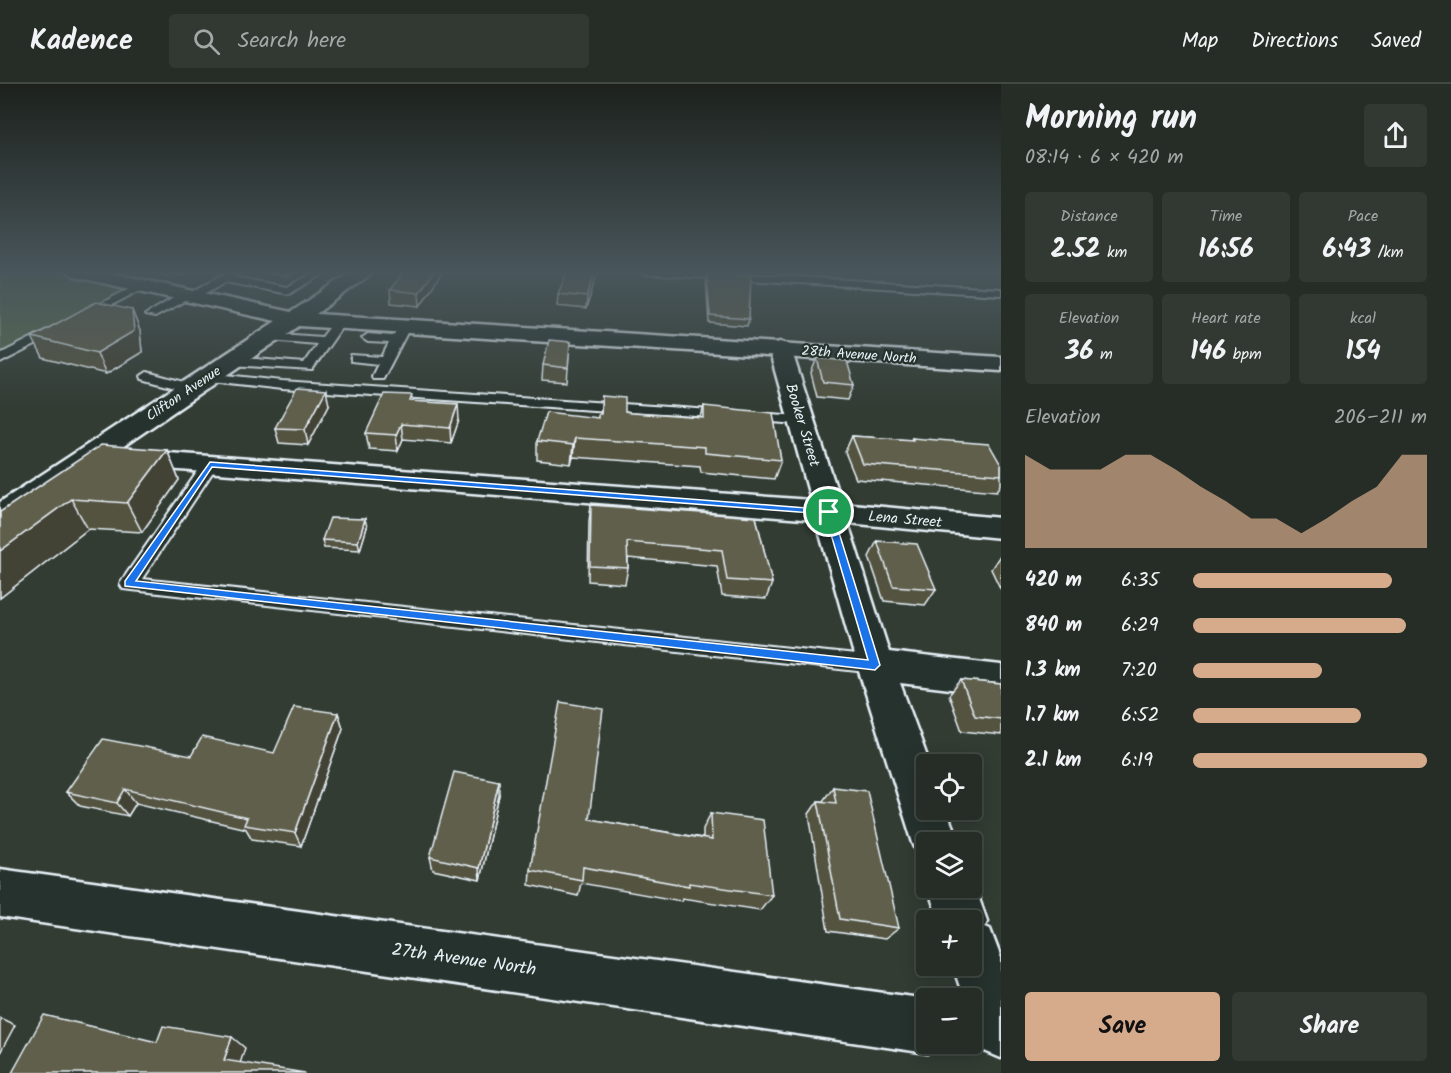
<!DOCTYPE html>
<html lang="en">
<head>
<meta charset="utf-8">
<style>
	body { margin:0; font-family:Kalam,sans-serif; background:#323932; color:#f1f3f6; height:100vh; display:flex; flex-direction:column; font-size:22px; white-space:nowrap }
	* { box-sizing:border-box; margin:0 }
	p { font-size:20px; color:#a4a8a7 }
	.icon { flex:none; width:33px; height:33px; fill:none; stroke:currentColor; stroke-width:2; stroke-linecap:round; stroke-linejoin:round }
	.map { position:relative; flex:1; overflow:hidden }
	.sheet { display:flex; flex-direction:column; background:#262d26; width:450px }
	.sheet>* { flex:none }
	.tools { position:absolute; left:916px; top:670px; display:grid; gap:12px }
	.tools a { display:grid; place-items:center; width:66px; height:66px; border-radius:6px; background:#262d26; box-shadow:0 3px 15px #0003,0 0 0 2px #424943; font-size:30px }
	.pin { position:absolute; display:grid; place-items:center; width:51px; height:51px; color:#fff; margin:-26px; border:3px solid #fff; border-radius:50%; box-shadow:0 2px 6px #0007 }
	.round { display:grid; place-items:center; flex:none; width:63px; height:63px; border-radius:6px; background:#323932 }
	.summary { display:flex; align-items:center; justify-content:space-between; height:102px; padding:0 24px }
	h1 { font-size:33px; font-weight:600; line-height:45px }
	.metrics { display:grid; grid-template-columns:repeat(3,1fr); gap:9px; height:102px; padding:6px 24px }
	.metrics div { display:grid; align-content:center; border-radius:6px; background:#323932; text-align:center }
	.metrics b { font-size:26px; font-weight:600 }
	.metrics small { font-size:16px; font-weight:400 }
	.metrics p { font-size:16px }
	.chart { height:168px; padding:12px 24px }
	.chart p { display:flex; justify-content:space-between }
	.chart svg { width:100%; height:108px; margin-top:6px; fill:#d6ab8b; opacity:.7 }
	.primary-button { display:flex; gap:12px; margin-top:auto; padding:12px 24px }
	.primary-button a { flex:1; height:69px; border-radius:6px; background:#d6ab8b; color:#111; font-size:24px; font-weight:600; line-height:69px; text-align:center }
	.primary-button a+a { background:#323932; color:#f1f3f6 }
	ul { padding:0 24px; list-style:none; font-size:20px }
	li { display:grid; grid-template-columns:96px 72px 1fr; align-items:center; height:45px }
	li i { height:15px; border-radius:8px; background:#d6ab8b }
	header { display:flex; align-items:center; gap:36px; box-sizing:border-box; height:84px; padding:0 30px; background:#262d26; border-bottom:2px solid #424943 }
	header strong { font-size:28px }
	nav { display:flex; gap:33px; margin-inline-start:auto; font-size:21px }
	.search { width:420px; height:54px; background:#323932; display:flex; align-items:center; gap:15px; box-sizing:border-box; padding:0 21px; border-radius:6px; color:#a4a8a7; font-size:22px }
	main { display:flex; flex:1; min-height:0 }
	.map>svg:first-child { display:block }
</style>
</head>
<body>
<header>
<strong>Kadence</strong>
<div class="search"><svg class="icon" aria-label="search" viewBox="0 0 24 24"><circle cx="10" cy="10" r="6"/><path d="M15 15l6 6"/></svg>Search here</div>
<nav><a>Map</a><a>Directions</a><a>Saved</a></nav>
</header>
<main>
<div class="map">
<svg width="1001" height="989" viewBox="0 0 1001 989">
	<rect width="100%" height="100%" fill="#323c33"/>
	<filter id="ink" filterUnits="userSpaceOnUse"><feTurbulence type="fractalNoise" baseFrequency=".0167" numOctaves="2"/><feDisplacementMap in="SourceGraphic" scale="12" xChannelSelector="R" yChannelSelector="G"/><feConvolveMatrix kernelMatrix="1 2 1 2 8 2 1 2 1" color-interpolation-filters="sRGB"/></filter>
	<g filter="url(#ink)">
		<polygon fill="#596d50" stroke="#a0afa4" stroke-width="1.5" points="0,187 76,187 142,201 0,275"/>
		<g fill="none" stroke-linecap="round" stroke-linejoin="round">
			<g stroke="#e8f1f8" stroke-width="4">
				<g id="lane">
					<polygon points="229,187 238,189 233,193 287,203 317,187 329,187 289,210 225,198 198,214 190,214 155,233 145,231 182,209 190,209"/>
					<polygon points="637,187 694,187 1001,205 1001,211 642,190"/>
					<polygon points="142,198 147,201 146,203 89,233 79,231"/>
					<polygon points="336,235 346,237 312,286 231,281 225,277 231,273 304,279 317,260 269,256 263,252 265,249 322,253"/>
					<polygon points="401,239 411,241 383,295 373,295 372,292 378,280 351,277 351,271 382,273 389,259 368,258 362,254 368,250 393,252"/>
					<polygon points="55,242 61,246 59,249 0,279 0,270"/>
					<polygon points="147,288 195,301 197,304 190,308 142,295 141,292"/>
					<polygon points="207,289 282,297 801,332 808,336 801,340 282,305 202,296 202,290"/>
					<polygon points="210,375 218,380 142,495 875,573 882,575 885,581 882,587 875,589 123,505 120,500 123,495 205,377"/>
				</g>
			</g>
			<g stroke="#e8f1f8" stroke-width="5">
				<g id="street">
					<polygon points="780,258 788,260 791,265 841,419 1001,434 1001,454 848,439 889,568 1001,581 1001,611 900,599 930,681 927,681 927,726 946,726 959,759 927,759 927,777 920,775 913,759 857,581 816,436 128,382 118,380 114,374 118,368 128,366 811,416 769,265 772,260"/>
					<polygon points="0,785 927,915 927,960 946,960 927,969 0,833"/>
					<polygon points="972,795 987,837 985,843 990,845 1001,874 1001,974 982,966 972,940 972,915 964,915 953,882 972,882 972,837 939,837 928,804 972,804"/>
				</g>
			</g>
			<g stroke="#e8f1f8" stroke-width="5">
				<polygon id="secondary" points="67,187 102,187 291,228 353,187 375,187 316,230 1001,273 1001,287 299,242 11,439 0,442 0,418 276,237 76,193"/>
			</g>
			<use href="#lane" fill="#26332d" fill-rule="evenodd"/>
			<use href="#street" fill="#26332d" fill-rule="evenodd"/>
			<use href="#secondary" fill="#26332d" fill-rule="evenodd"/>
		</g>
		<g fill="#535240" stroke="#e8f1f8" stroke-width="1.5">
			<polygon points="148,187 193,187 184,192 173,189 168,192"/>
			<polygon points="259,187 296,187 287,193"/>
			<polygon points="404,187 443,187 420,222 391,219 390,206"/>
			<polygon points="598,187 586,225 557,222 558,210"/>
			<polygon points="707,189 749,235 747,242 709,239 706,196"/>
			<polygon points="132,226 140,247 142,268 106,290 43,274 32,253"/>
			<polygon points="570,258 567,298 542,296 543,281"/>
			<polygon points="817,274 854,301 848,316 817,313 811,289"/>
			<polygon points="602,312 625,328 631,329 701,333 704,322 781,376 774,395 701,388 700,382 573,373 571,380 537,376 537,357 598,334 600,330"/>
			<polygon points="413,317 459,336 451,359 403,355 398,367 369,365 366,349"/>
			<polygon points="329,321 308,361 279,359 275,344"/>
			<polygon points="852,352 911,356 912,354 1001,381 1001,401 997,407 856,395 845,368"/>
			<polygon points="167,366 179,396 142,448 88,445 0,514 0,428"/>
			<polygon points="591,421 756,433 772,499 766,515 722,512 717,482 628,474 628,484 625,500 588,497 589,437"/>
			<polygon points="367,443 360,466 324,464 322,456"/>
			<polygon points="877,457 936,505 925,521 884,517 869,473"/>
			<polygon points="1001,470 1001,506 991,485"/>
			<polygon points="961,596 1001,600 1001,651 962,647 949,611"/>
			<polygon points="338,629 343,644 301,762 252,755 246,745 136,719 128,732 80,722 66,708 191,672 274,669"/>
			<polygon points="833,703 899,844 885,855 828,847 809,730 818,717 823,717"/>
			<polygon points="499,711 480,796 433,786 430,773"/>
			<polygon points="711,729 772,811 760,826 682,814 681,817 581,799 578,812 529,801 530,786 589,735 703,754 703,745"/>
		</g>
		<g fill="#434234" stroke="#e8f1f8" stroke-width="1.5">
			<polygon points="166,187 173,187 173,189 168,192"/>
			<polygon points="183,187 193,187 184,192"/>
			<polygon points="285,187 296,187 287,193"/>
			<polygon points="434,187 443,187 420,222 419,209"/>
			<polygon points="595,187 598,187 586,225 587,213"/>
			<polygon points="132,226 140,247 142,268 106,290 97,269"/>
			<polygon points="326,306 329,321 308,361 305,345"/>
			<polygon points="458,320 459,336 451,359 450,344"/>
			<polygon points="401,340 403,355 398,367 396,351"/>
			<polygon points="575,354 573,373 571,380 573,361"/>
			<polygon points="167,366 179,396 142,448 127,419"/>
			<polygon points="71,415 88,445 0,514 0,467"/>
			<polygon points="365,435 367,443 360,466 358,458"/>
			<polygon points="338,629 343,644 301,762 295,749"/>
			<polygon points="499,697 499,711 480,796 479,784"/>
			<polygon points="125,705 136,719 128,732 117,719"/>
			<polygon points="0,934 15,941 0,969"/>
			<polygon points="232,953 245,964 238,986 224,976"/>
		</g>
		<g fill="#605f4b" stroke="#e8f1f8" stroke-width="1.5">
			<polygon points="404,187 434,187 419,209 390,206"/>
			<polygon points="567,187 595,187 587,213 558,210"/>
			<polygon points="707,189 751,192 749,235 710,232"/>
			<polygon points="96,218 132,226 134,247 97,269 32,253"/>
			<polygon points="549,256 570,258 568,284 543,281"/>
			<polygon points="817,274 847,277 854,301 823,298"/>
			<polygon points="297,304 326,306 305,345 275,344"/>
			<polygon points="384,310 412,311 410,317 458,320 450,344 401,340 396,351 366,349"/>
			<polygon points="602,312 625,314 625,328 631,329 704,334 704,322 773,329 781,376 705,369 705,363 575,354 573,361 537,357 546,328 598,334 598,330 601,330"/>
			<polygon points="852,352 913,356 912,354 989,360 1001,381 1001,391 863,380"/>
			<polygon points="101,361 167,366 127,419 71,415 0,467 0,428"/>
			<polygon points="591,421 756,433 772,499 727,496 722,466 627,458 628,484 590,482"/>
			<polygon points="330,434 365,435 358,458 322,456"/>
			<polygon points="877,457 917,460 936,505 893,502"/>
			<polygon points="961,596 1001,600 1001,635 975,632"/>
			<polygon points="560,618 603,625 589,735 712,756 711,729 763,736 772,811 689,799 689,802 583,783 582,796 530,786"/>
			<polygon points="294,623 338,629 295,749 244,741 247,734 125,705 117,719 66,708 103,655 191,672 202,653 274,669"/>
			<polygon points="454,688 499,697 479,784 430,773"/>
			<polygon points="833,703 867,707 899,844 840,835 818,717 836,719"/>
			<polygon points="44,931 157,958 163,942 232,953 224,976 305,989 12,989"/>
		</g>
	</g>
	<linearGradient id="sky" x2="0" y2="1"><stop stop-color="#1c211c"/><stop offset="0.58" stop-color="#49565b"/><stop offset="1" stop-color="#49565b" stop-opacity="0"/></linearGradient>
	<rect width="1001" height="325" fill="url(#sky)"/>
	<path fill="#1a73e8" stroke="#fff" stroke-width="1.5" fill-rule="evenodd" d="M210,378L832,426L880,581L875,586L125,502V497ZM212,383L825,430L868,576L136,497Z"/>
	<g text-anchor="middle" stroke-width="4.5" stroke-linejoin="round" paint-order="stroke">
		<g font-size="14" fill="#e8f1f8" stroke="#26332d">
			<text transform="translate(859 270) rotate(4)" y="5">28th Avenue North</text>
			<text transform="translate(183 309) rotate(-34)" y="5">Clifton Avenue</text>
		</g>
		<g font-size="15" fill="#e8f1f8" stroke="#26332d">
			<text transform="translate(803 341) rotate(73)" y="5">Booker Street</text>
			<text transform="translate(905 435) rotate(5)" y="5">Lena Street</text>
		</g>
		<g font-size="18" fill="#e8f1f8" stroke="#26332d">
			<text transform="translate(464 875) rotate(8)" y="6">27th Avenue North</text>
		</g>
	</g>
</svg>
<div class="tools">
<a><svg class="icon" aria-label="locate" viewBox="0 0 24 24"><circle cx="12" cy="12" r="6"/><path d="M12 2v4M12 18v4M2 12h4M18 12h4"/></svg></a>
<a><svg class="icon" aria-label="layers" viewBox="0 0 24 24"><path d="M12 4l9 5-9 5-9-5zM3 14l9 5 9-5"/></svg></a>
<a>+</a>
<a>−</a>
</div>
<div class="pin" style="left:829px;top:428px;background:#1e9e55"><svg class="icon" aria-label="arrive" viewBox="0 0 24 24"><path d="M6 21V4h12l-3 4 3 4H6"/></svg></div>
</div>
<section class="sheet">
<div class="summary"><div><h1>Morning run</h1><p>08:14 · 6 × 420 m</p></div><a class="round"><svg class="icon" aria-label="share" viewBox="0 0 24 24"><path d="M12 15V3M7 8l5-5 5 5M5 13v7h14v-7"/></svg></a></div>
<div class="metrics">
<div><p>Distance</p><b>2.52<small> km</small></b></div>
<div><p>Time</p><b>16:56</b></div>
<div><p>Pace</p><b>6:43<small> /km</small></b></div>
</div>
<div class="metrics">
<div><p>Elevation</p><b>36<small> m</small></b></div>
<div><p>Heart rate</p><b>146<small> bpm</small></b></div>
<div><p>kcal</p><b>154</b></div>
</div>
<div class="chart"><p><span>Elevation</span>206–211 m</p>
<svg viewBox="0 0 160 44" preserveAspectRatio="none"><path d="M0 44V6L10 12L20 12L30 12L40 6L50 6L60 12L70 19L80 25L90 32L100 32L110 38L120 32L130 25L140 19L150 6L160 6V44z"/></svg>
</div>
<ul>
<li><b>420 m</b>6:35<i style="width:85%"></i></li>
<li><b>840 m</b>6:29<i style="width:91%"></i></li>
<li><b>1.3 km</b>7:20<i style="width:55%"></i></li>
<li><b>1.7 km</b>6:52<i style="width:72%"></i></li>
<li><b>2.1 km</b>6:19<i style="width:100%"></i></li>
</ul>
<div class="primary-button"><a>Save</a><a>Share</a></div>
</section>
</main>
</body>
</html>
